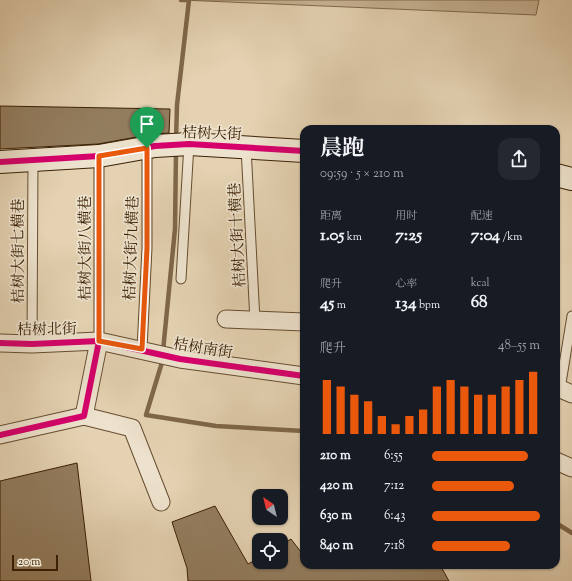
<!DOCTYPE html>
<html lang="zh">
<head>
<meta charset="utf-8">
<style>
	body { margin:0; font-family:"Sorts Mill Goudy","Noto Serif SC",serif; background:#242831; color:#f1f3f6; height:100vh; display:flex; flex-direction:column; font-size:15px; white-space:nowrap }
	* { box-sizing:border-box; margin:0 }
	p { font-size:13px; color:#9ea1a6 }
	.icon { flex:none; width:22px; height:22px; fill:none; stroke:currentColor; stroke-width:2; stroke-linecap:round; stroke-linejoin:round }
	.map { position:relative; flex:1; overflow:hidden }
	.side { position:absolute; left:300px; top:125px; width:260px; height:444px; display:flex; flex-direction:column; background:#171b24; border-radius:12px; box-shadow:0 1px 3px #0004 }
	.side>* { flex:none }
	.needle { width:26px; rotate:325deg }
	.fabs { position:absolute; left:252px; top:489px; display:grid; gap:8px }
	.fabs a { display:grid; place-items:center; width:36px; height:36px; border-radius:8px; background:#171b24; box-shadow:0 1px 3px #0004; font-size:20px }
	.scale { position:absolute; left:12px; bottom:10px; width:46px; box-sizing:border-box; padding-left:4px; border:2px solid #3c2105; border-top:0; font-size:11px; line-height:14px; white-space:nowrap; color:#3c2105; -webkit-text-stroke:3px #ede2cd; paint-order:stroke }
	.pin { position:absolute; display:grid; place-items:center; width:34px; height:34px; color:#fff; margin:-41px -17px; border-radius:50% 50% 50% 0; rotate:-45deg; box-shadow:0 0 4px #0007 }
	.pin .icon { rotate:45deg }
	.round { display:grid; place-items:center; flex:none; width:42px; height:42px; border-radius:12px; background:#242831 }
	.head { display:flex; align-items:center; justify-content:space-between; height:68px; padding:0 20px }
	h1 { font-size:22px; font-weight:700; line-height:30px }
	.figures { display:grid; grid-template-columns:repeat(3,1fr); gap:6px; height:68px; padding:4px 20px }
	.figures div { display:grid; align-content:center }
	.figures b { font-size:17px; font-weight:700 }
	.figures small { font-size:11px; font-weight:400 }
	.figures p { font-size:11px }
	.chart { height:112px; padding:8px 20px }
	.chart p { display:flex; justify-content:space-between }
	.chart svg { width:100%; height:72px; margin-top:4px; stroke:#ea580c; stroke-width:6 }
	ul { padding:0 20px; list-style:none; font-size:13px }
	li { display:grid; grid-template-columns:64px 48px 1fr; align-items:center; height:30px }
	li i { height:10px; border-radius:5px; background:#ea580c }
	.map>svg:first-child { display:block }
</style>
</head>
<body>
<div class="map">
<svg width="572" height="581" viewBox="0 0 572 581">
	<rect width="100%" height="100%" fill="#e4d2b2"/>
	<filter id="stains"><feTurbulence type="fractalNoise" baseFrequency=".005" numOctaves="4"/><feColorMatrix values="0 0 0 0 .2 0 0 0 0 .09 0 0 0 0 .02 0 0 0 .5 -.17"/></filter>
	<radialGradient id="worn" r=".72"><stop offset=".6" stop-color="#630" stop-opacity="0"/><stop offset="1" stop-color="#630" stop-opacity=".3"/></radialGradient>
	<polygon fill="#c7b495" stroke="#826a4d" points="181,0 539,0 536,15"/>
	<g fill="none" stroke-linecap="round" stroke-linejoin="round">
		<g stroke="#7f6749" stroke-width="4.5">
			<polyline points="176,140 177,105 189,0 181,0"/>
			<polyline points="163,351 175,229 176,151"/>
			<polyline points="163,359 146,415 216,426 304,431"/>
			<polyline points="556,523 572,533"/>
		</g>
	</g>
	<g fill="#937d5f" stroke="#3c2105">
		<polygon points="0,106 170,109 169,133 153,134 98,144 0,149"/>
		<polygon points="77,463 91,581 0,581 0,481"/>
		<polygon points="215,506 248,564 259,558 259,562 281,562 281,545 291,539 304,556 304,565 375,565 378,568 383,565 440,565 449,581 188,581 187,568 172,522"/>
	</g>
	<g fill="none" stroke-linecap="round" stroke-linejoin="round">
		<g stroke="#664d30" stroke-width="11">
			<g id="lane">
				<polyline points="246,147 255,321"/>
				<polyline points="99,156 99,341"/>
				<polyline points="181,279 189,144"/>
				<polyline points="32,344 33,159"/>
				<polyline points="142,349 147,248 147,148"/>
				<polyline points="560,389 572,316"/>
			</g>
		</g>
		<g stroke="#664d30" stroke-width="19">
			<g id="street">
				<polyline points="226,319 304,322"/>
				<polyline points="0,343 32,344 99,341 180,359 304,376"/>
				<polyline points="556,387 572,394"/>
				<polyline points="84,416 132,428 161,502"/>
				<polyline points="0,435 84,416 99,341"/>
				<polyline points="556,461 572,468"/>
			</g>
		</g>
		<g stroke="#3c2105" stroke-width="24">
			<g id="secondary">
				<polyline points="0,162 99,156 155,146 189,144 304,151"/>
				<polyline points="556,175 572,179"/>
			</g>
		</g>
		<use href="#lane" stroke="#ede2cd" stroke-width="9"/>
		<use href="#street" stroke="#ede2cd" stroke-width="17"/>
		<use href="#secondary" stroke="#ede2cd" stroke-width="22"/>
		<g stroke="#ede2cd" stroke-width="8">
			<g id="cycleway">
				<polyline points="0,162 99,156 155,146 189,144 304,151"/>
				<polyline points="0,343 32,344 99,341 180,359 304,376"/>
				<polyline points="0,435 84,416 99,341"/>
			</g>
		</g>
		<use href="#cycleway" stroke="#d6006c" stroke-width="6"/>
	</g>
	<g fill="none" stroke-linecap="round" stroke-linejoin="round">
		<g stroke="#fff" stroke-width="8">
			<polygon id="route" points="147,148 147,248 142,349 99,341 99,156"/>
		</g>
		<use href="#route" stroke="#ea580c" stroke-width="5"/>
	</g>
	<g text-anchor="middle" stroke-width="3.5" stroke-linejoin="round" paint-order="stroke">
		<g font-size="15" fill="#3c2105" stroke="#ede2cd">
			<text transform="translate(212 133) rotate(2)" y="5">桔树大街</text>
			<text transform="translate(237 235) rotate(-93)" y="5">桔树大街十横巷</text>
			<text transform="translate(85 248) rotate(-90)" y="5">桔树大街八横巷</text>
			<text transform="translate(131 248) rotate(-88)" y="5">桔树大街九横巷</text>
			<text transform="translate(18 251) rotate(-90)" y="5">桔树大街七横巷</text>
			<text transform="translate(47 329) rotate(-1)" y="5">桔树北街</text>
			<text transform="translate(203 348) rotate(9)" y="5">桔树南街</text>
		</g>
	</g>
	<rect width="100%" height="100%" filter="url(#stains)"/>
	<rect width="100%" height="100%" fill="url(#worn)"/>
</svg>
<div class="fabs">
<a><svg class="needle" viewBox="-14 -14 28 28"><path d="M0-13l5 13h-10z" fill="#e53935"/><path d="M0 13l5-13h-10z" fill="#9ea1a6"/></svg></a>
<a><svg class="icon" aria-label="locate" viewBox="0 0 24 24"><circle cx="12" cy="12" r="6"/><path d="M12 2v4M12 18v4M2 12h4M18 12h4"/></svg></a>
</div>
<div class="scale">20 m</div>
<div class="pin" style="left:147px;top:148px;background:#1e9e55"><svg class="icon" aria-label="arrive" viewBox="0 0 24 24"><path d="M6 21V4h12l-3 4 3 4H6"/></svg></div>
<section class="side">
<div class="head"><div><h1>晨跑</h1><p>09:59 · 5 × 210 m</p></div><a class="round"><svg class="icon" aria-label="share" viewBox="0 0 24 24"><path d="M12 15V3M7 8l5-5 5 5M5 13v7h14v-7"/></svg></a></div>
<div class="figures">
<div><p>距离</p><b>1.05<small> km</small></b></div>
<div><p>用时</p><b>7:25</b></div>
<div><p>配速</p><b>7:04<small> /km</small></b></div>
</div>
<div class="figures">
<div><p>爬升</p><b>45<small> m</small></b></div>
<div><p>心率</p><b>134<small> bpm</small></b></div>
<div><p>kcal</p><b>68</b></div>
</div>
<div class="chart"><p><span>爬升</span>48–55 m</p>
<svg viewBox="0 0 160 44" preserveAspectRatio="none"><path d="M5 44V11M15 44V15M25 44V20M35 44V24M45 44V33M55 44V38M65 44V33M75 44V29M85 44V15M95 44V11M105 44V15M115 44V20M125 44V20M135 44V15M145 44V11M155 44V6"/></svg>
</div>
<ul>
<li><b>210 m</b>6:55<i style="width:89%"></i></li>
<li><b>420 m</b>7:12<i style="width:76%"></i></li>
<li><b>630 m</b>6:43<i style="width:100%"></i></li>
<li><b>840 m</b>7:18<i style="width:72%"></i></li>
</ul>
</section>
</div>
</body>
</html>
